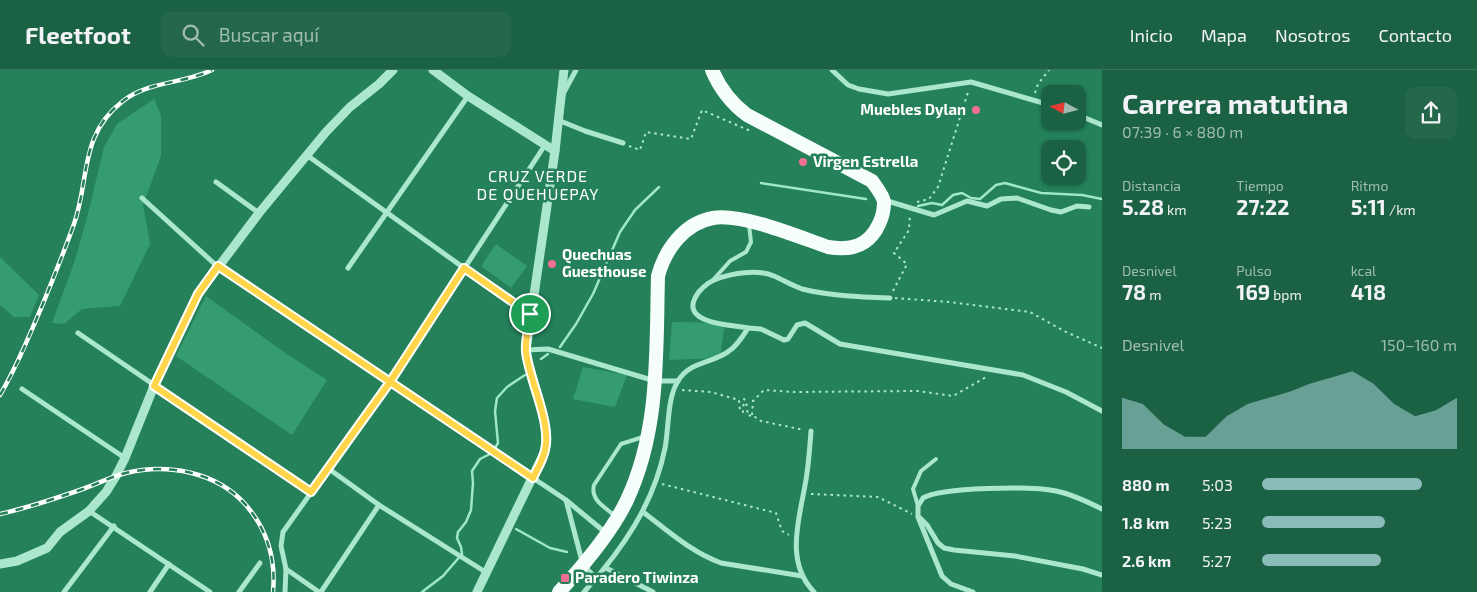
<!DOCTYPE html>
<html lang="es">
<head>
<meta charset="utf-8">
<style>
	body { margin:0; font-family:"Exo 2",sans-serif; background:#24674b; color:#f1f3f6; height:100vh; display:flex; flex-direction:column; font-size:19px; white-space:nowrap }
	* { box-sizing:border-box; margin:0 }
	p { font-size:16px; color:#a0bcb2 }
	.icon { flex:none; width:28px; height:28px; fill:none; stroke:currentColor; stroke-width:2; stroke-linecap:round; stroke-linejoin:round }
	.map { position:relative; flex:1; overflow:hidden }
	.details { display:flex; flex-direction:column; background:#1b6144; width:375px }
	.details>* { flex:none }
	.needle { width:32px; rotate:277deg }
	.controls { position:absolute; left:1041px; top:15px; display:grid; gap:10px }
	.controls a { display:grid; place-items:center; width:45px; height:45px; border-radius:10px; background:#1b6144; box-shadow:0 1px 4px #0004; font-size:25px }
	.pin { position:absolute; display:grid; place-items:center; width:42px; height:42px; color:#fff; margin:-21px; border:2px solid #fff; border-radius:50%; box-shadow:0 1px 5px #0007 }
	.round { display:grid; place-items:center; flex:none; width:52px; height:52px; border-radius:10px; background:#24674b }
	.head { display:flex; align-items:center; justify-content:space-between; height:85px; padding:0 20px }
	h1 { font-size:28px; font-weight:700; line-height:38px }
	.figures { display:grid; grid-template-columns:repeat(3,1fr); gap:8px; height:85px; padding:5px 20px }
	.figures div { display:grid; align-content:center }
	.figures b { font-size:21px; font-weight:700 }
	.figures small { font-size:14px; font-weight:400 }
	.figures p { font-size:14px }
	.chart { height:140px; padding:10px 20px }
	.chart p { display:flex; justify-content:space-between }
	.chart svg { width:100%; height:90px; margin-top:5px; fill:#8bbbb9; opacity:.7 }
	ul { padding:0 20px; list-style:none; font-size:16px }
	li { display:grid; grid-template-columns:80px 60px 1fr; align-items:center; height:38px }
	li i { height:12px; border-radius:6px; background:#8bbbb9 }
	header { display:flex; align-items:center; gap:30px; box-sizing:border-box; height:70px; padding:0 25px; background:#1b6144; border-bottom:1px solid #39755d }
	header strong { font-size:24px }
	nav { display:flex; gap:28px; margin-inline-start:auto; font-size:18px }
	.search { width:350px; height:45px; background:#24674b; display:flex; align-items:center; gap:12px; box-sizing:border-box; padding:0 18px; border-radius:10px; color:#a0bcb2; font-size:19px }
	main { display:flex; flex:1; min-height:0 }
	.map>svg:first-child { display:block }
</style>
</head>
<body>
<header>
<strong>Fleetfoot</strong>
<div class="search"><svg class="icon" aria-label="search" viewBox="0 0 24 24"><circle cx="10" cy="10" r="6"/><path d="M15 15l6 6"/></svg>Buscar aquí</div>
<nav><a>Inicio</a><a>Mapa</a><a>Nosotros</a><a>Contacto</a></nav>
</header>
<main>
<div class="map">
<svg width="1102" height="522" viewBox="0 0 1102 522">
	<rect width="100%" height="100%" fill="#24815a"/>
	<g fill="#359c70">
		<polygon points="154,29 161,45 161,86 143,135 150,174 120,236 82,239 64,254 52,253 74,193 87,148 104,77 117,54"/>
		<polygon points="496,174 527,196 511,218 481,196"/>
		<polygon points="0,187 39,225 30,247 14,247 0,235"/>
		<polygon points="206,226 288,285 327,310 292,365 176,286"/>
		<polygon points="672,252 725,253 720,288 669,290"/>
		<polygon points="583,297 627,305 615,337 573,329"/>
	</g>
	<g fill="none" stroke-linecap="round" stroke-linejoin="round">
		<g stroke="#9fe8c7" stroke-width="2.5">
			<polyline points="761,113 866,129"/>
			<polyline points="918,136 932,133 942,135 953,125 962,123 971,128 980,129 996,115 1005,113 1041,123 1082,125 1102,129"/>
			<polyline points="560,277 576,254 593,224 620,162 635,140 659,117"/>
			<polyline points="541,289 548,284"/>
			<polyline points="516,459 550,478 567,482"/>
			<polyline points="422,522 443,506 462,484 461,477 457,468 458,462 466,452 471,440 473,413 472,401 480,389 492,383 498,373 495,341 497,328 507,317 525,305"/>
		</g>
		<g stroke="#abe7cd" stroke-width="2" stroke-dasharray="2.5 4" stroke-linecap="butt">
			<polyline points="1035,23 1038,14 1049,0"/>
			<polyline points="629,76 640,80 646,62 691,69 702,40 748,60 750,59"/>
			<polyline points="917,132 929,129 938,117 969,19"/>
			<polyline points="893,221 907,194 894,183 909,160 910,144"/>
			<polyline points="895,228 949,232 1030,242 1064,261 1102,278"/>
			<polyline points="682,320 711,322 739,330 740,341 743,342 744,329 746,331 748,346 752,345 761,351 804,360"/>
			<polyline points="752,345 753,331 764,320 793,322 918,321 953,326 986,307"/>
			<polyline points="662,414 776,443 782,461 789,465"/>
			<polyline points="811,424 878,427 912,444"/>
		</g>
		<g stroke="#abe7cd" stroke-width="4">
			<polyline points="464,198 530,244"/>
			<polyline points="713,210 730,191 746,182 751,172 749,155"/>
			<polyline points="918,436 913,419 921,401 936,389"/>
			<path d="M615,446C605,437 590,430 594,415L621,374L643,367"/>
		</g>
		<g stroke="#abe7cd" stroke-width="5">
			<polyline points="832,0 848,15 859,19 888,24 971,12 1050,35"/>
			<polyline points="563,24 576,0"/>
			<polyline points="1078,45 1102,55"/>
			<polyline points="558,50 585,61 623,73"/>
			<polyline points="308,86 464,198"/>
			<polyline points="216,112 259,143"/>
			<polyline points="142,128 218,197 566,430 606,463"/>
			<polyline points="884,130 934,145 967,131 987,136 1001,129 1017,128 1051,140 1061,142 1077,136 1089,137"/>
			<polyline points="348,198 468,26"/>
			<polyline points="748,258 761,259 784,270 788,269 797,255 805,253 840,274 1023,305 1066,322 1102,341"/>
			<polyline points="78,263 311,422"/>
			<polyline points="526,280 548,279 655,311 678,311"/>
			<polyline points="22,319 125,388"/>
			<path d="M811,361C810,375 809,389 807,403C802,442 782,489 814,522"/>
			<polyline points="329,399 379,435 487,503"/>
			<polyline points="566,430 583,495 596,508"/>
			<polyline points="89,441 210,522"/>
			<path d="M643,442C668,461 691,482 721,493L802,506"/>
			<polyline points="920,448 927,455 938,473 944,478 954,480 1015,486 1083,499 1102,505"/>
			<polyline points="606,498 653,522"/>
			<polyline points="286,499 319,522"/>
			<polyline points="64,522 114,456"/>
			<polyline points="150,522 169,494"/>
			<polyline points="239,522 260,493"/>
			<polyline points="285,522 286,499 281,476 283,462 390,312 545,75"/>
			<polyline points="321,522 379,435"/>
			<path d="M584,522C622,480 654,434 665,378C669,358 667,328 678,311C690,291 712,294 729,281C737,276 743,266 748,258C732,255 682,254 695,228C698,221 707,213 714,210C731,203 758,199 774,206C783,210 793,216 802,219C831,226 861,227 890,228"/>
			<path d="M973,522L951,514L942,506L918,447V436L923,428C941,417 1033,416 1056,421C1071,424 1088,432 1102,439"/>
		</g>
		<g stroke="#abe7cd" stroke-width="9">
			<polyline points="433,0 468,26 555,81"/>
			<polyline points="0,494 17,491 47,478 60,462 89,441 106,422 116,406 125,388 154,316 198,224 259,143 326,62 350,37 379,14 393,0"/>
			<path d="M477,522L545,381C550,347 531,313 526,280L555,81L564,0"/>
		</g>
		<path stroke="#f6fefb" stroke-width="14" d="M559,522C583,496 612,462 627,430C660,360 656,282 658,206C665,180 684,153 713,148C742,143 799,167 828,177C851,181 869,176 879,154C882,148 884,139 884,132C883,125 876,117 872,111L747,45C731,33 720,19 712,0"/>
		<g stroke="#fff" stroke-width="4.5">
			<g id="rail">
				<path d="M0,325C17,297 29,266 42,236C53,209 64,182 74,154C90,108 79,65 123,31C149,11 183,14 212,0"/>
				<path d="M0,444C27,438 54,429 80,420C95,415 110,407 126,403C168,393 216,402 245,434C267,459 276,490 273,522"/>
			</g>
		</g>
		<use href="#rail" stroke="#24815a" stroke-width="2.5" stroke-dasharray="8" stroke-linecap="butt"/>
	</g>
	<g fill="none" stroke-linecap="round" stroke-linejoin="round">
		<g stroke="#fff" stroke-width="10">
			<path id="route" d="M530,244L464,198L390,312L311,422L154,316L198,224L218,196C323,267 428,338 533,408C537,399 543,390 545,380C552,353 529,310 526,282C525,270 529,256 530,244"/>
		</g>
		<use href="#route" stroke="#ffd54a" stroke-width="6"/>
	</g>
	<g fill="#f16f92" stroke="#24815a" stroke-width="2">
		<circle cx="976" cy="40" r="5"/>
		<circle cx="803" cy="92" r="5"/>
		<circle cx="552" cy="194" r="5"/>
		<rect x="560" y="503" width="10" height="10" rx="2.5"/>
	</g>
	<g text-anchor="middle" stroke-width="5" stroke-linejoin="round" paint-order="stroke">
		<g font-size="15" font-weight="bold" fill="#fff" stroke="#24815a" text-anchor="start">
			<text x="966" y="45" text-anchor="end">Muebles Dylan</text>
			<text x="813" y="97">Virgen Estrella</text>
			<text x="562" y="190">Quechuas<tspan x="562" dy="17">Guesthouse</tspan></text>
			<text x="575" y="513">Paradero Tiwinza</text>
		</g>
		<g font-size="16" letter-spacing="1" fill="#fff" stroke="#24815a">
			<text x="538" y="112">CRUZ VERDE<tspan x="538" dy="18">DE QUEHUEPAY</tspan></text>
		</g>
	</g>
</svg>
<div class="controls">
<a><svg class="needle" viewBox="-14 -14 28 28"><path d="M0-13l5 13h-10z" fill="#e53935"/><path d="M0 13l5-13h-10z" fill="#a0bcb2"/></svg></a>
<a><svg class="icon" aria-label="locate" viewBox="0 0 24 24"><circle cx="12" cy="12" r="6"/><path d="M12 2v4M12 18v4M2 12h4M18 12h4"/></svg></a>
</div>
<div class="pin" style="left:530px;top:244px;background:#1e9e55"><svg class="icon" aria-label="arrive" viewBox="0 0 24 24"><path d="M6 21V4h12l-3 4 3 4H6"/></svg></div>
</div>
<section class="details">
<div class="head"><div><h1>Carrera matutina</h1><p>07:39 · 6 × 880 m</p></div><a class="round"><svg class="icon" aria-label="share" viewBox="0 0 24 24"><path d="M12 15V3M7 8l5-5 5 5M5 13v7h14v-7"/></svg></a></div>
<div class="figures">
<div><p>Distancia</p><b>5.28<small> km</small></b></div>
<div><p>Tiempo</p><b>27:22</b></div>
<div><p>Ritmo</p><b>5:11<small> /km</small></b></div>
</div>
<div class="figures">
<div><p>Desnivel</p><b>78<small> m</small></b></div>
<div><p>Pulso</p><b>169<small> bpm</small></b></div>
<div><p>kcal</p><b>418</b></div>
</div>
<div class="chart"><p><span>Desnivel</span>150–160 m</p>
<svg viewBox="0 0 160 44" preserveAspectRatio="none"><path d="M0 44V19L10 22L20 32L30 38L40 38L50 28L60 22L70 19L80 16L90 12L100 9L110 6L120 12L130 22L140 28L150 25L160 19V44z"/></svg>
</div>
<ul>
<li><b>880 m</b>5:03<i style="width:82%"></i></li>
<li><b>1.8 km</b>5:23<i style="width:63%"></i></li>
<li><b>2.6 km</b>5:27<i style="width:61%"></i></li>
</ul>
</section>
</main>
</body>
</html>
